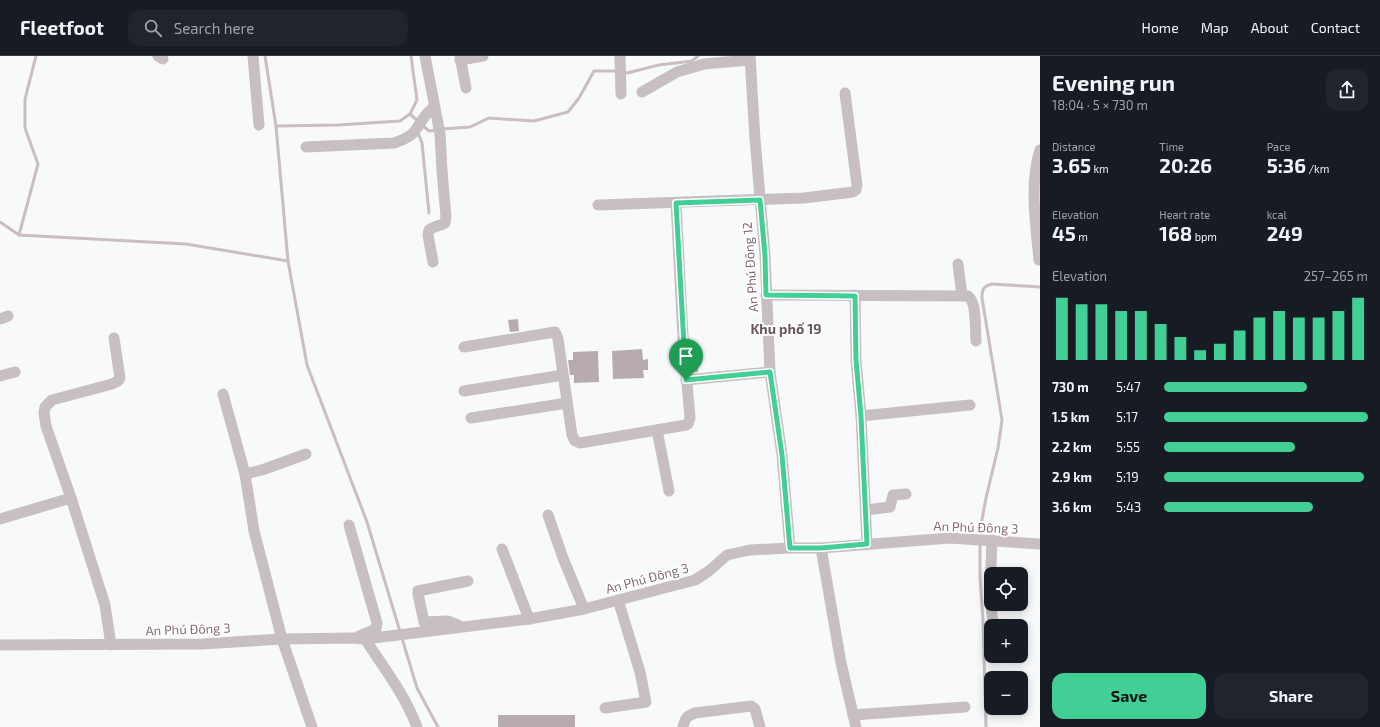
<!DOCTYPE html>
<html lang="en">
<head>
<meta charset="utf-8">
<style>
	body { margin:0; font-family:"Exo 2",sans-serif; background:#20242c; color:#f1f3f6; height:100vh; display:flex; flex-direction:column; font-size:15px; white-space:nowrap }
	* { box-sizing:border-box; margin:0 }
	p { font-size:13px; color:#9ea1a6 }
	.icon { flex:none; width:22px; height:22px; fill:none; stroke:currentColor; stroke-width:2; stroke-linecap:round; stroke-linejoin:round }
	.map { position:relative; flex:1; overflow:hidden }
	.drawer { display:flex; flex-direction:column; background:#171b24; width:340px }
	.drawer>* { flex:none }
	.tools { position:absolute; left:984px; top:511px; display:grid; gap:8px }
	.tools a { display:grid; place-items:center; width:44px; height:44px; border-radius:8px; background:#171b24; box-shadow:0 2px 10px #0003; font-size:20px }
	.pin { position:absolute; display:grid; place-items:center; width:34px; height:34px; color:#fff; margin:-41px -17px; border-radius:50% 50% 50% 0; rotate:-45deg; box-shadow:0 0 4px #0007 }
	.pin .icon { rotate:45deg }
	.round { display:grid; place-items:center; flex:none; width:42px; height:42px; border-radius:12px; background:#20242c }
	.summary { display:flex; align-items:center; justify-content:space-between; height:68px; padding:0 12px }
	h1 { font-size:22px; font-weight:700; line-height:30px }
	.figures { display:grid; grid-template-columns:repeat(3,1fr); gap:6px; height:68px; padding:4px 12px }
	.figures div { display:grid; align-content:center }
	.figures b { font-size:20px; font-weight:700 }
	.figures small { font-size:11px; font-weight:400 }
	.figures p { font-size:11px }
	.chart { height:112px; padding:8px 12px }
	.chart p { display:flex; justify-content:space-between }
	.chart svg { width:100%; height:72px; margin-top:4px; stroke:#42cf96; stroke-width:6 }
	.action { display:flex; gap:8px; margin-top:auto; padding:8px 12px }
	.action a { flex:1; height:46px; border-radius:12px; background:#42cf96; color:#111; font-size:16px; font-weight:700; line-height:46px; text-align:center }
	.action a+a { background:#20242c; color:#f1f3f6 }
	ul { padding:0 12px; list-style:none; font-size:13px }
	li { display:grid; grid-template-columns:64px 48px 1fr; align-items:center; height:30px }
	li i { height:10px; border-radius:5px; background:#42cf96 }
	header { display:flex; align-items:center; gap:24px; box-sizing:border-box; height:56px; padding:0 20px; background:#171b24; border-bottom:1px solid #363941 }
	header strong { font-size:19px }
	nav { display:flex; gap:22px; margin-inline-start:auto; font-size:14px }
	.search { width:280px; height:36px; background:#20242c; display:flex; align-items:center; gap:10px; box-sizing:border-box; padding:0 14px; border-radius:12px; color:#9ea1a6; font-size:15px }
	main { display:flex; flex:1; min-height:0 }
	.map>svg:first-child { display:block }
</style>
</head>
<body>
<header>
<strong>Fleetfoot</strong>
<div class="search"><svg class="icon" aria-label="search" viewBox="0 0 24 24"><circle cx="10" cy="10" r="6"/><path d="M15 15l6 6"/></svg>Search here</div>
<nav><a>Home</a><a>Map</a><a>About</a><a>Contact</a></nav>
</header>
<main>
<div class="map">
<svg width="1040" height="671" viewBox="0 0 1040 671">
	<rect width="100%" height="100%" fill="#f8f9fa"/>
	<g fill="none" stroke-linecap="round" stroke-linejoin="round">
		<g stroke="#cabec2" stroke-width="3">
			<polyline points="265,0 276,70 288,205 307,309 367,466 417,632 438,671"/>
			<polyline points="623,16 627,17 659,9 692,5 698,0"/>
			<polyline points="410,58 418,65"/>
			<polyline points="422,69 429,75 437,74"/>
			<polyline points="276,70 338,69 400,65 410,58 417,44 411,0"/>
			<polyline points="442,73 470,71 489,62 534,65 568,56 579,42 594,15 617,15"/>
			<polyline points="418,77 422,87 429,157"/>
			<polyline points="0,166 19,179 186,188 288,205"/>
			<polyline points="19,179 38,108 25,72 25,43 36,0"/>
			<path d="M981,481V469L986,442L998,392L1002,364L982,242C982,234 983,230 992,228L1040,231"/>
			<polyline points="980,487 980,520 983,565 986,671"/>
		</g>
	</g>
	<g fill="#b7abad">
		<polygon points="518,263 519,275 510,276 508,264"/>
		<polygon points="642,293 643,304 648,303 648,314 643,314 644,322 613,323 612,295"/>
		<polygon points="691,294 697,294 698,316 693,316"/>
		<polygon points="598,295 599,326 574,327 574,319 570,319 568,304 573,304 573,296"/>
		<rect x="498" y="659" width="77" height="12"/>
	</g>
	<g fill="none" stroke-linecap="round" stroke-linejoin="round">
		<g stroke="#c7bfc1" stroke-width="11">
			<polyline points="158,0 163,3"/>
			<polyline points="253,0 259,69"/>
			<path d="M425,0L440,78L442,115L446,161L445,167C440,170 434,170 429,174L428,179L433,206"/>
			<polyline points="460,0 466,32"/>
			<polyline points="620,0 621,38"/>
			<polyline points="750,0 755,83 765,199 770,316 782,399 790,492"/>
			<polyline points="460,4 483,0"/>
			<polyline points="642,36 677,16 704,8 750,4"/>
			<path d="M306,91L394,87C400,85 406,83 412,78C420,71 424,56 435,51"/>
			<polyline points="598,149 804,142 853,136 856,134 857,129 845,37"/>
			<path d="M1039,204C1036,170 1029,127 1040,94"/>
			<polyline points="958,208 962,240"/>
			<path d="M766,239L968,240C977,246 975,274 976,285"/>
			<polyline points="855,239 856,304 861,360 867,488"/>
			<polyline points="0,263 8,260"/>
			<polyline points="464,291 555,276 558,283 572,379 575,385 580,387 686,369 688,368 690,362 683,281 676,147"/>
			<polyline points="0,320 15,316"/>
			<polyline points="686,324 770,316"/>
			<polyline points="464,335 563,319"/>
			<polyline points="223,338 245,418 254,475 282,583 312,671"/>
			<polyline points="861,360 970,349"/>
			<polyline points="471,362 567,347"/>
			<polyline points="657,374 669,435"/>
			<polyline points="245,418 262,414 306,398"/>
			<polyline points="866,454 890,451 893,439 906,438"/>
			<polyline points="548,459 563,502 584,553"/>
			<polyline points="0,463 71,442"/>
			<polyline points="349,469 377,567 376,573 359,580"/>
			<polyline points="821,492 841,607 856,671"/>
			<polyline points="502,493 529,563"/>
			<polyline points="991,545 990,534 992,484"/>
			<polyline points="991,548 993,570"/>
			<polyline points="458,569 448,565 424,566 418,538 418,535 468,525"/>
			<path d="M365,583C384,612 405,639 417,671"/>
			<polyline points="0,589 202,588 282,583 353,582 365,583 529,563 584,553 695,524 709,515 727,499 750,494 790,492 821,492 950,482 1040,488"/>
			<polyline points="111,589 105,549 71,442 46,370 44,357 45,351 52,344 112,328 118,325 120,322 114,282"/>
			<polyline points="998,600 999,601"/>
			<polyline points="605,652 646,646 640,616 618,544"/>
			<polyline points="853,659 965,651"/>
			<path d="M683,671C685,662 687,660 695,657L751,650L755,653L760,671"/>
		</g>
	</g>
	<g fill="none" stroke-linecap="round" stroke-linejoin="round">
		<g stroke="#fff" stroke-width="8">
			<polygon id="route" points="760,144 765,199 766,239 855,240 856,304 861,360 867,488 821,492 790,492 782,399 770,316 686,324 676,147"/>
		</g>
		<use href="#route" stroke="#42cf96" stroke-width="5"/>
	</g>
	<g text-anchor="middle" stroke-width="4" stroke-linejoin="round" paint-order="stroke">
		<g font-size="13" fill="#856c71" stroke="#fff">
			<text transform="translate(750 211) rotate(-94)" y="5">An Phú Đông 12</text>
			<text transform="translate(976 471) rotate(2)" y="5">An Phú Đông 3</text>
			<text transform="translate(647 522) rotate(-15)" y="5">An Phú Đông 3</text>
			<text transform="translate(188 573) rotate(-2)" y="5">An Phú Đông 3</text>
		</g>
		<g font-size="14" font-weight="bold" fill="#6b595d" stroke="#fff">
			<text x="786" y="278">Khu phố 19</text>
		</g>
	</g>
</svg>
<div class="tools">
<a><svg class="icon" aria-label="locate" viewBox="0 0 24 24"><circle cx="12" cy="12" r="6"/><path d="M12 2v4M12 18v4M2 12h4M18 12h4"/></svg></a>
<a>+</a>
<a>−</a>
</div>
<div class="pin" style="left:686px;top:324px;background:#1e9e55"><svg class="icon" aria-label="arrive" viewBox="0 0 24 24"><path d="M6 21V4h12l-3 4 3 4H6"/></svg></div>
</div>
<section class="drawer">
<div class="summary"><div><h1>Evening run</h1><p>18:04 · 5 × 730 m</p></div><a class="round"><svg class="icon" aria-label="share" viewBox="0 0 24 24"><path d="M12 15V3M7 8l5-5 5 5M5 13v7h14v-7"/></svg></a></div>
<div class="figures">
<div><p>Distance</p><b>3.65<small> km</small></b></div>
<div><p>Time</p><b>20:26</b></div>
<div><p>Pace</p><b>5:36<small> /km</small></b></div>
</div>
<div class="figures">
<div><p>Elevation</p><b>45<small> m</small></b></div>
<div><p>Heart rate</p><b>168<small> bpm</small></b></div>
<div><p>kcal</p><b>249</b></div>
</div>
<div class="chart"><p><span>Elevation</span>257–265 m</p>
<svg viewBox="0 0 160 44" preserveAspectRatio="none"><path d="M5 44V6M15 44V10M25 44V10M35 44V14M45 44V14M55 44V22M65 44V30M75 44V38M85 44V34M95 44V26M105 44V18M115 44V14M125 44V18M135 44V18M145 44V14M155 44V6"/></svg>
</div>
<ul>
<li><b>730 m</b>5:47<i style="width:70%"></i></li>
<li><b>1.5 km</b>5:17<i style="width:100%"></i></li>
<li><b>2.2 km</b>5:55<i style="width:64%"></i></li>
<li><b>2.9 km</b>5:19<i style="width:98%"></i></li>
<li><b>3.6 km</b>5:43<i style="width:73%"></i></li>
</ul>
<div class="action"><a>Save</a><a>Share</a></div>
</section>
</main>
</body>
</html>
